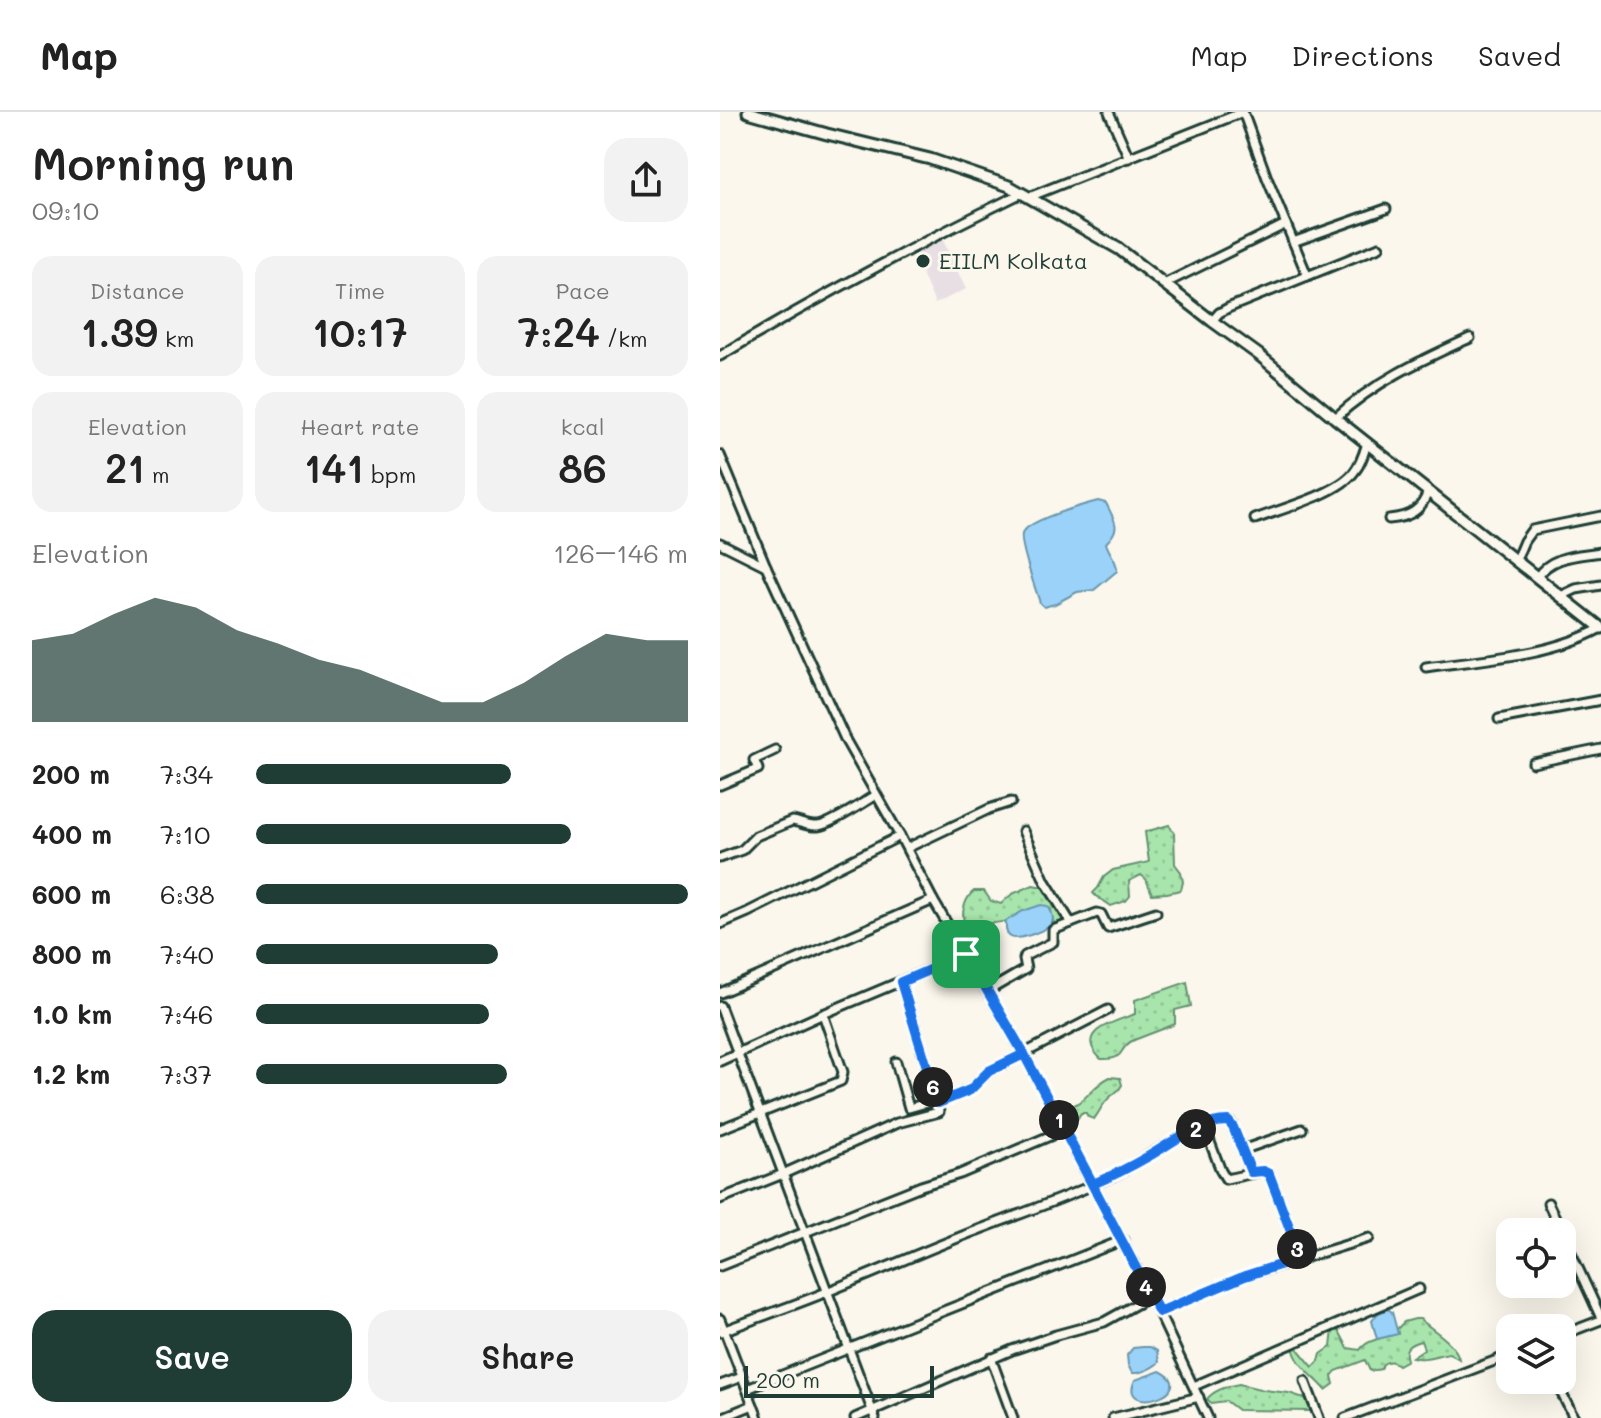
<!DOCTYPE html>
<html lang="en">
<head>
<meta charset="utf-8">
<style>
	body { margin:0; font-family:Mali,sans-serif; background:#f2f2f2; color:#222; height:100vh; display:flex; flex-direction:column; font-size:30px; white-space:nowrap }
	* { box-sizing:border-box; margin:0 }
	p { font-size:26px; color:#767676 }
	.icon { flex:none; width:44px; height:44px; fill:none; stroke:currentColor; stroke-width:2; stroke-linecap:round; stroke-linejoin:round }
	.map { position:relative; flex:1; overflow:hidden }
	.details { display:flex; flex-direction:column; background:#fff; width:720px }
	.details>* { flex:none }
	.tools { position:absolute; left:776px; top:1106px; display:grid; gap:16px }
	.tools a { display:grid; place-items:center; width:80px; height:80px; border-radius:16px; background:#fff; box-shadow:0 8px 32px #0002; font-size:40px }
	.scale { position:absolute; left:24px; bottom:20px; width:190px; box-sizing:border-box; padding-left:8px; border:4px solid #1f3d34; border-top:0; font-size:22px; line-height:28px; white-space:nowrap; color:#1f3d34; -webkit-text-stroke:6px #fbf7ec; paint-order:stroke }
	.pin { position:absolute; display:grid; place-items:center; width:68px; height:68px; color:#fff; margin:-34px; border-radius:16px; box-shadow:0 4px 12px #0006 }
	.km { position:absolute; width:40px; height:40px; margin:-20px; border-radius:50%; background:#222; color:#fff; font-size:22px; line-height:40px; text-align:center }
	.round { display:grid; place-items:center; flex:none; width:84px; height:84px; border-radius:24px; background:#f2f2f2 }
	.overview { display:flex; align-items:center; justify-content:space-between; height:136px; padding:0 32px }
	h1 { font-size:44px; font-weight:600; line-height:60px }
	.figures { display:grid; grid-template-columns:repeat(3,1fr); gap:12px; height:136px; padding:8px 32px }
	.figures div { display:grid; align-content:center; border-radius:20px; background:#f2f2f2; text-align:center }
	.figures b { font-size:40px; font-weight:600 }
	.figures small { font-size:22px; font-weight:400 }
	.figures p { font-size:22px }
	.chart { height:224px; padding:16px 32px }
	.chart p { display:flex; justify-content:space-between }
	.chart svg { width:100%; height:144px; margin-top:8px; fill:#1f3d34; opacity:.7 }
	.action { display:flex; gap:16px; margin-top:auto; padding:16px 32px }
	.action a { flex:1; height:92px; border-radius:24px; background:#1f3d34; color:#fff; font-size:32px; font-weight:600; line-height:92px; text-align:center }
	.action a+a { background:#f2f2f2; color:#222 }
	ul { padding:0 32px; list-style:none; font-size:26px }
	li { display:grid; grid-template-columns:128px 96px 1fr; align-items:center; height:60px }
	li i { height:20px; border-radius:10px; background:#1f3d34 }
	header { display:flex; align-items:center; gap:48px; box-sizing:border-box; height:112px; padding:0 40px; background:#fff; border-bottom:2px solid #e0e0e0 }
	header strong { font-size:38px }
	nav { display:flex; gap:44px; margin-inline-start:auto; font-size:28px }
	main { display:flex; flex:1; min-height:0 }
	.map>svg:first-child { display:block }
</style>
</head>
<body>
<header>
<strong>Map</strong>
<nav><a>Map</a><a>Directions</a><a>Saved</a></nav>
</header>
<main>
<section class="details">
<div class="overview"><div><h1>Morning run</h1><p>09:10</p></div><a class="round"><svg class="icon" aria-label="share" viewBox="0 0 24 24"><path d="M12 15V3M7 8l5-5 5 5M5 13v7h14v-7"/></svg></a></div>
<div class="figures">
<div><p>Distance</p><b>1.39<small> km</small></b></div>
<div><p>Time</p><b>10:17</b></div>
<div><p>Pace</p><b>7:24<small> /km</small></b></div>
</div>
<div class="figures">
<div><p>Elevation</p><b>21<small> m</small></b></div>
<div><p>Heart rate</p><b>141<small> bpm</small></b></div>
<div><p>kcal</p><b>86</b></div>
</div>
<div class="chart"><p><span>Elevation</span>126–146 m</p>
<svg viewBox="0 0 160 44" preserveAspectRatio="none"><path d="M0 44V19L10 17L20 11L30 6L40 9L50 16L60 20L70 25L80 28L90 33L100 38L110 38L120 32L130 24L140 17L150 19L160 19V44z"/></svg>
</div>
<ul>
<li><b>200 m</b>7:34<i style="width:59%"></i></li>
<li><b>400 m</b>7:10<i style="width:73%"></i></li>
<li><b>600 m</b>6:38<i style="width:100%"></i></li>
<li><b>800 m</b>7:40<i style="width:56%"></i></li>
<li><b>1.0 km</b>7:46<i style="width:54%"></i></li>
<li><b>1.2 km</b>7:37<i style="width:58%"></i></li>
</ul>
<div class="action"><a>Save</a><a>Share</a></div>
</section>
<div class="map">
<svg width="881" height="1306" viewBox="0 0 881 1306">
	<defs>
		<pattern id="grass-dots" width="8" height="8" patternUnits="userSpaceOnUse" patternTransform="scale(2)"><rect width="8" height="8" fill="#a8e5ac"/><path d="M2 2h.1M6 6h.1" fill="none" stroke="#90c595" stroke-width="1.8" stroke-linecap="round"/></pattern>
	</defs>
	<rect width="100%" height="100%" fill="#fbf7ec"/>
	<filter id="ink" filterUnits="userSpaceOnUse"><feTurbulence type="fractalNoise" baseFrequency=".0125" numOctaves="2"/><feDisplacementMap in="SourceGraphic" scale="16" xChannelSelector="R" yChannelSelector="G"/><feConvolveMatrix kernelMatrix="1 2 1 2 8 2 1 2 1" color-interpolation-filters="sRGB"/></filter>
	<g filter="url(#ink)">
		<polygon fill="#e8dfe5" points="221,124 246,177 215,192 193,140"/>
		<g fill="url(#grass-dots)" stroke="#649170" stroke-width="2">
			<path d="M449,713L454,721L455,752L461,760L463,770L461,778L447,781L432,782L426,767L421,763L409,769L410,784L406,789L391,794C385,789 378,787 373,781L378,776L384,765L393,758L429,750L425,720Z"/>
			<path d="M313,773L337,778L342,787L347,809L338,812L333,810L331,798C304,806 272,816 244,809C241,799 246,785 254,779H264L271,789L281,792L292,782Z"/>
			<path d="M467,870L471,894L455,898V912C441,918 426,923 412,929C397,937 407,948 381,947C352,919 395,910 415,902V888Z"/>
			<path d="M390,965L400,966L402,973C398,981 395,980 389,986C383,991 379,1001 374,1007L368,1005L366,1001H361L356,1009L346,1011L344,1010L340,1000L343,998C368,990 370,975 390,965Z"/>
			<path d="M695,1207H700C712,1218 736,1231 739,1247L729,1241C716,1243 704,1249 692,1245L704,1237L701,1229C689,1232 683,1236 687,1248L678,1253C673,1249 669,1248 663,1252L661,1257L650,1259L645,1248L616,1259L612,1264L614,1272L606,1278C595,1265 575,1252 573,1234L578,1237L593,1255L599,1249L601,1242L611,1235L613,1218L619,1219L628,1236L640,1238C647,1227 665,1226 678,1221L677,1217L684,1210Z"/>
			<path d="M519,1272L544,1278L569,1281L587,1287L592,1295L589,1299L518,1298L506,1289L491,1291L487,1287C494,1278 508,1274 519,1272Z"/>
		</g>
		<g fill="#9bd2fa" stroke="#6996ab" stroke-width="2">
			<path d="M378,389L386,391C395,410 402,415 386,431C389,442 398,449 397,459L374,478L357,480L335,492L324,495L320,491C316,478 299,432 302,422C307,408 363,393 378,389Z"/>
			<path d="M321,793L328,794C341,814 326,817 310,823C295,828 284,829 286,809L303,799Z"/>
			<polygon points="668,1197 672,1200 678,1222 657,1227 652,1209 658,1201"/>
			<path d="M423,1235H430L437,1239L439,1250C433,1256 420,1262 412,1261L408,1253L407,1243L413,1236Z"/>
			<path d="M440,1259C483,1280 397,1306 415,1268Z"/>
		</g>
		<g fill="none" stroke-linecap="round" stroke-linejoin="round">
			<g stroke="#1f3d34" stroke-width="13">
				<g id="minor">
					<polyline points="389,0 409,46"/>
					<polyline points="523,0 547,66 587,163"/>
					<polyline points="309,85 523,0"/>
					<polyline points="573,130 666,97"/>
					<polyline points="444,172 566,112"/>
					<polyline points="492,209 499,201 508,196 659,135"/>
					<path d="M0,244C98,185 199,131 302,81"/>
					<path d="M615,306C657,268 700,249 750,226"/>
					<polyline points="0,343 46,454 126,629 180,724 213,788 304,942 431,1184 488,1306"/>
					<path d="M535,407C561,397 618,382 634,360C641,352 644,341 647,331"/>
					<path d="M669,407C689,405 702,399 708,379"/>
					<polyline points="0,431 46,454"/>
					<polyline points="796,448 804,429 812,418 881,404"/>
					<path d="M817,465C832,443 857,444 881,440"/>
					<polyline points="841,484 856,477 881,473"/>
					<path d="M706,555C763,547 830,544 881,516"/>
					<polyline points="779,607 881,588"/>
					<polyline points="813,651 881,637"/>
					<polyline points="0,673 38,657 34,648 55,638"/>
					<polyline points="303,719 325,769 351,811"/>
					<polyline points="187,736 269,697 291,690"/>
					<path d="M0,746L22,738L36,724L72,709C81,710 88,715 98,714C112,712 142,691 156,683"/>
					<polyline points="0,812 28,800 180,724"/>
					<polyline points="268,879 306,857 304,847 305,844 333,830 333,818 377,801 381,802 388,816 436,800"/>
					<polyline points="0,881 213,788"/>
					<polyline points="0,894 155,1306"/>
					<polyline points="0,949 103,902 246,842"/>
					<polyline points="176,950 189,996 217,988"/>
					<polyline points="218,991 249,978 270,959 388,898"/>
					<polyline points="484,1014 501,1059 506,1067 543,1059 549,1062 581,1146"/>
					<polyline points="0,1017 121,969 123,960 103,902"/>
					<polyline points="522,1038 582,1017"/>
					<polyline points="0,1087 63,1062 177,1011 219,1000 217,988 181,870"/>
					<polyline points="828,1091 842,1120"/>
					<polyline points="842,1121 881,1206"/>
					<polyline points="0,1154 201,1074 240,1062 344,1018"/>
					<polyline points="439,1200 525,1164 649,1126"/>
					<polyline points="0,1207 38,1306"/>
					<path d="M0,1220C36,1206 73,1194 109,1179C156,1160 202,1140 250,1121C299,1102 350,1085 397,1062C420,1050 490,1001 511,1011L531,1060"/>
					<polyline points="842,1223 881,1208"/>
					<polyline points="271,1246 293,1306"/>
					<polyline points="835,1268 854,1306"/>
					<polyline points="585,1269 599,1306"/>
					<polyline points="0,1273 22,1265"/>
					<polyline points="474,1274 699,1177"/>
					<polyline points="27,1277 403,1128"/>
					<polyline points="1,1306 33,1293"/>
					<polyline points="135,1306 292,1238 336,1223 384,1210 431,1184"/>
					<polyline points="393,1306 479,1285"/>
					<polyline points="625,1306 790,1243"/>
				</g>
			</g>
			<g stroke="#1f3d34" stroke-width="15">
				<polyline id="tertiary" points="28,0 107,22 210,47 289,74 399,137 492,209 539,243 615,306 881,516"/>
			</g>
			<use href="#minor" stroke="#fbf7ec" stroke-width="7"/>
			<use href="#tertiary" stroke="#fbf7ec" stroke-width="9"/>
		</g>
	</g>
	<g fill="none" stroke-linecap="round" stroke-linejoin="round" filter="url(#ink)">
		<g stroke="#fff" stroke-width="16">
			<path id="route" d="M246,842L304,942L373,1072C392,1064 410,1055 429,1044C453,1030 479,1009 508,1009L513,1015L531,1060L543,1059L549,1062L581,1146L525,1164L439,1200L304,942L269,959L250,978L218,991L181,870L246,842"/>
		</g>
		<use href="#route" stroke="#1a73e8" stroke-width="10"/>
	</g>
	<circle fill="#1f3d34" stroke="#fbf7ec" stroke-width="3" cx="203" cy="149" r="8"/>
	<g text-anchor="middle" stroke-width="6" stroke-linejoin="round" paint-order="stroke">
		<g font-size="22" fill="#1f3d34" stroke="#fbf7ec" text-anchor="start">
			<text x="219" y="157">EIILM Kolkata</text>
		</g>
	</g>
</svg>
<div class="tools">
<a><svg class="icon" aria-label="locate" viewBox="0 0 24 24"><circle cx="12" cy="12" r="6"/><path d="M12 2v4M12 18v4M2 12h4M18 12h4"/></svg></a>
<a><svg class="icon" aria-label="layers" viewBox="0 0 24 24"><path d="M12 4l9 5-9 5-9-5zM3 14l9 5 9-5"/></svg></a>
</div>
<div class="scale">200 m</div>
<div class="pin" style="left:246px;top:842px;background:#1e9e55"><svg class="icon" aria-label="arrive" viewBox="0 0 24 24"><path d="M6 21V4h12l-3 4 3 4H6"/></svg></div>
<b class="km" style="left:339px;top:1008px">1</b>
<b class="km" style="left:476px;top:1017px">2</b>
<b class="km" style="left:577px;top:1137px">3</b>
<b class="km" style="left:426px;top:1175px">4</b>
<b class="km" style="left:213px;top:975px">6</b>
</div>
</main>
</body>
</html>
